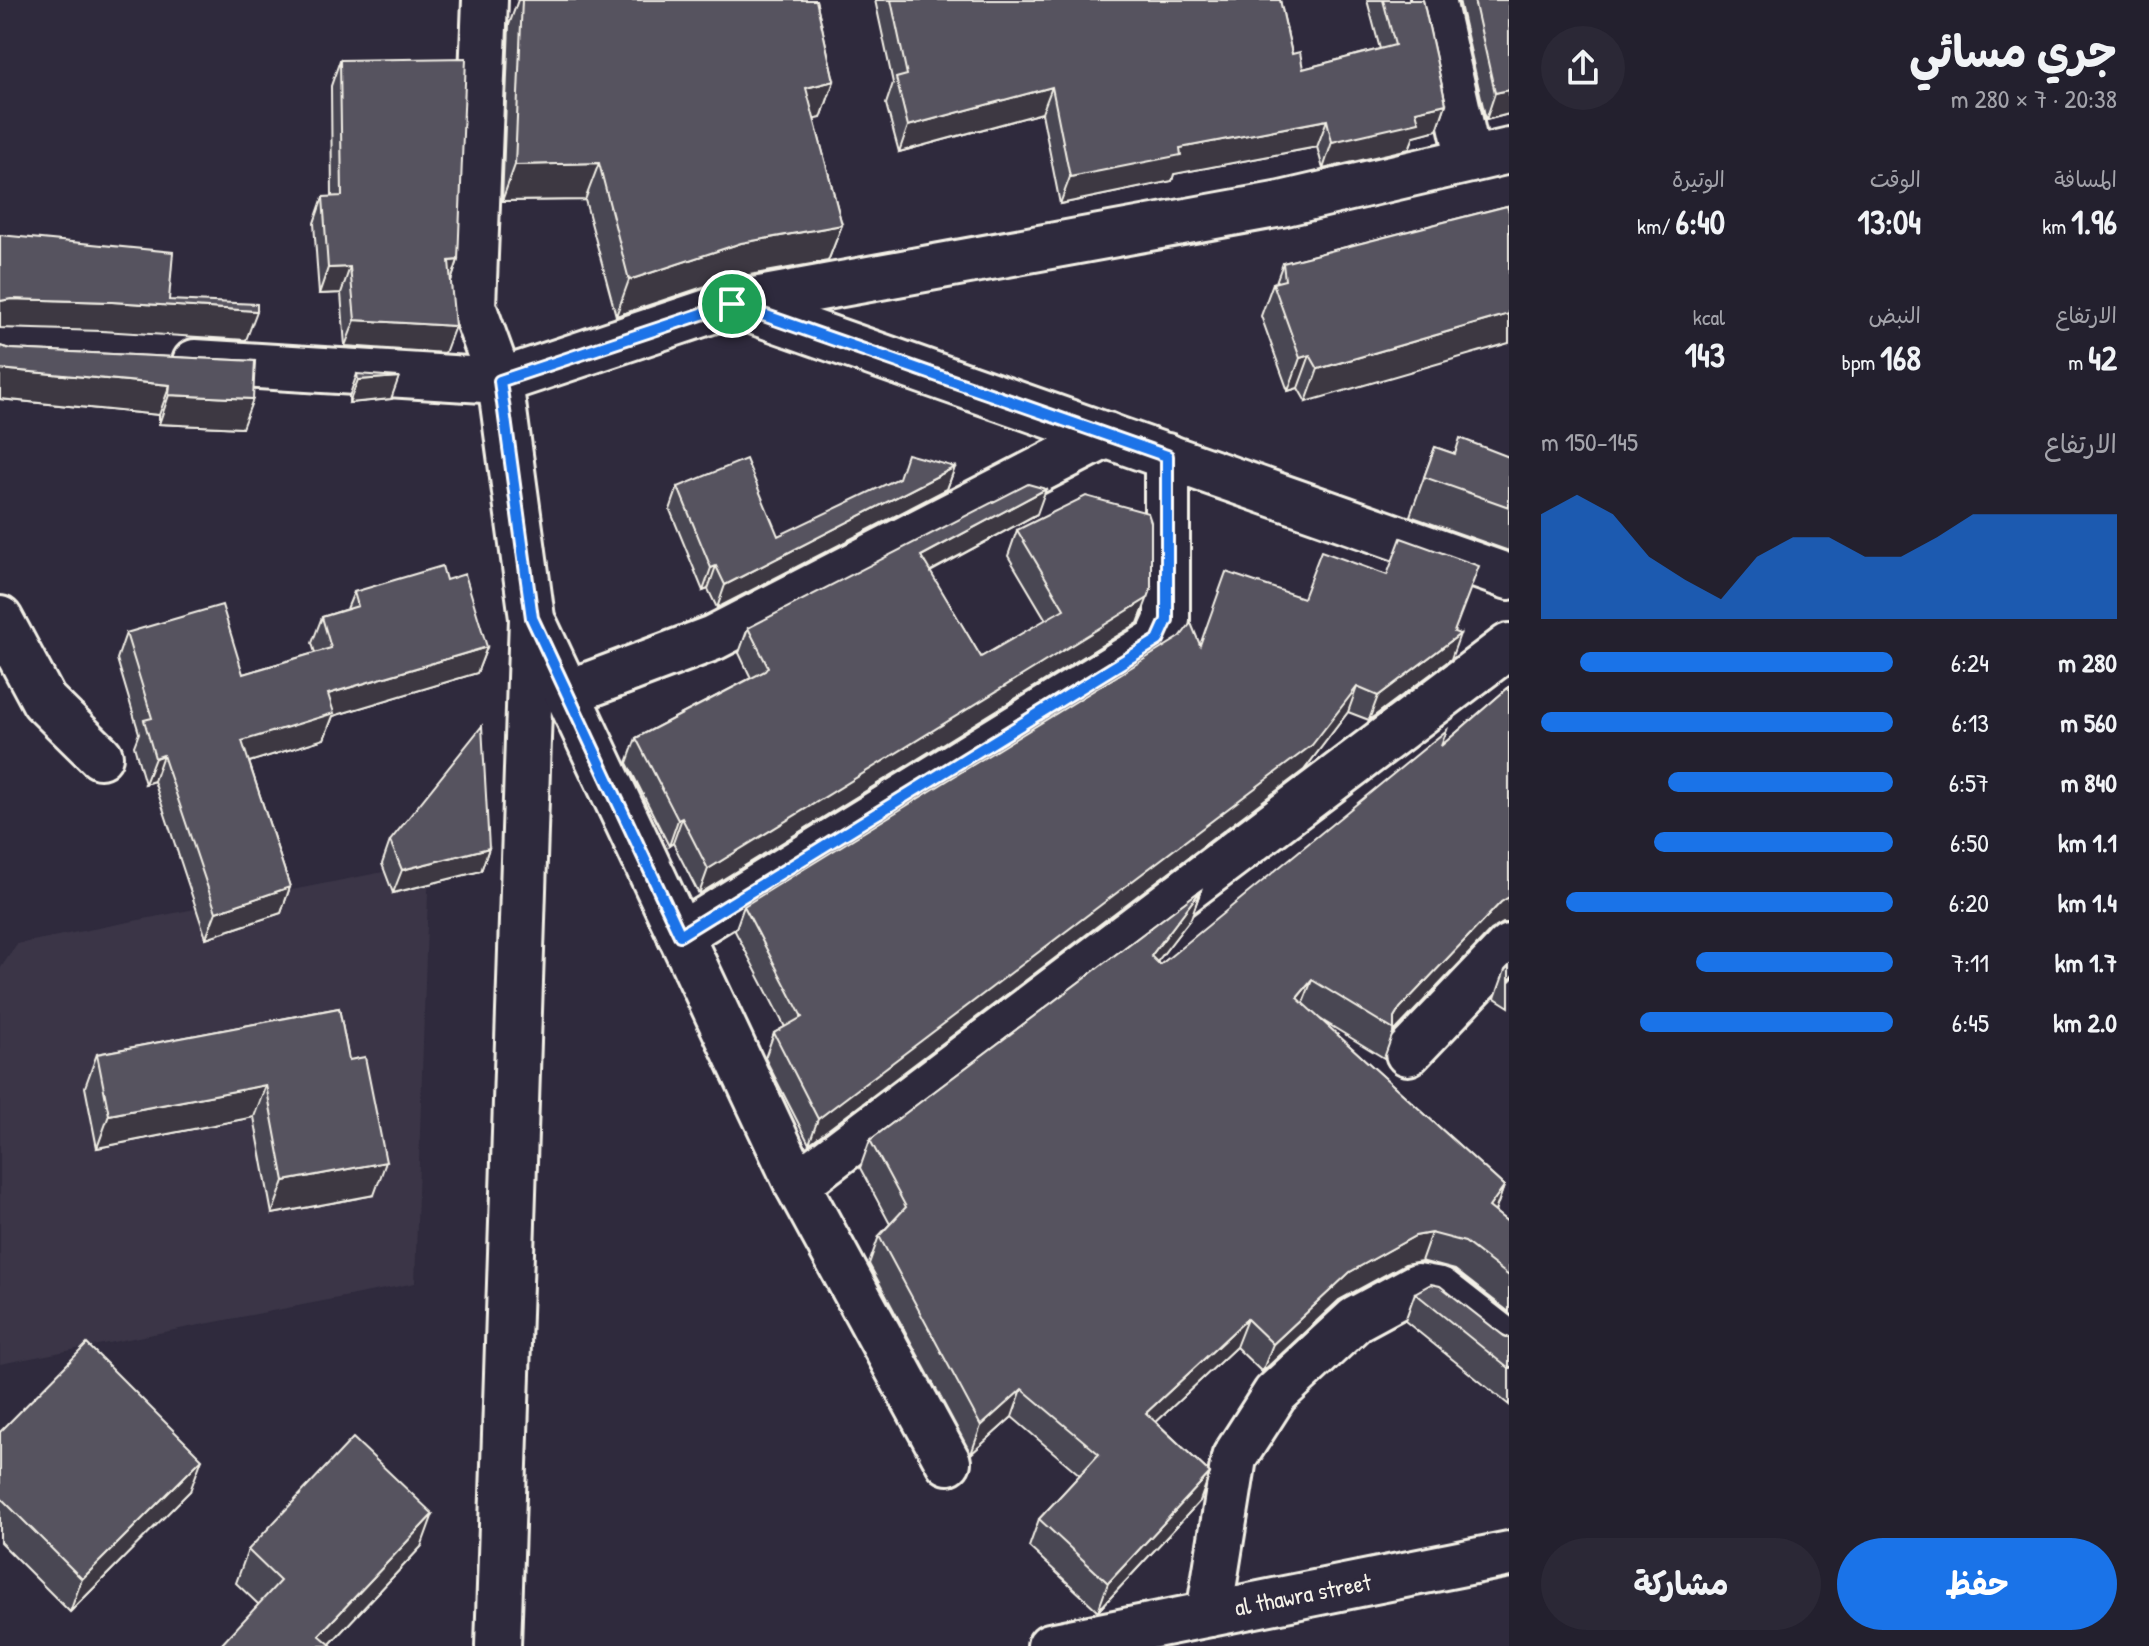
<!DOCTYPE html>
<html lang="ar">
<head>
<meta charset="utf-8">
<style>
	body { margin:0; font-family:"Patrick Hand","Playpen Sans Arabic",sans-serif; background:#2b2836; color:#f1f3f6; direction:rtl; height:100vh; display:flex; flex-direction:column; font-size:30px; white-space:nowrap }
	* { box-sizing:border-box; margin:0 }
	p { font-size:26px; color:#a3a3aa }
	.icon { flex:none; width:44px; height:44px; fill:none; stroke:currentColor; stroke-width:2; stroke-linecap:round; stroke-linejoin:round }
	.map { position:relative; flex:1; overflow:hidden; direction:ltr }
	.sheet { display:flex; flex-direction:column; background:#23202e; width:640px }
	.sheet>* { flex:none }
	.pin { position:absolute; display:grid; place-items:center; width:68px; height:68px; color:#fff; margin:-34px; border:4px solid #fff; border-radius:50%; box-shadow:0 2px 8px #0007 }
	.round { display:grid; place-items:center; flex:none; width:84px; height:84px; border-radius:42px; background:#2b2836 }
	.headline { display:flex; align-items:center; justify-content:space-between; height:136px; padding:0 32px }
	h1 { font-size:44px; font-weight:700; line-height:60px }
	.metrics { display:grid; grid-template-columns:repeat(3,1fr); gap:12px; height:136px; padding:8px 32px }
	.metrics div { display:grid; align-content:center }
	.metrics b { font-size:34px; font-weight:700 }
	.metrics small { font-size:22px; font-weight:400 }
	.metrics p { font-size:22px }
	.chart { height:224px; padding:16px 32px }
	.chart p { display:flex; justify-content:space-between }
	.chart svg { width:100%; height:144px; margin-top:8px; fill:#1a73e8; opacity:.7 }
	.button { display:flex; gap:16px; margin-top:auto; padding:16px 32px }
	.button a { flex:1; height:92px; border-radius:48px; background:#1a73e8; color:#fff; font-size:32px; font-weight:700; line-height:92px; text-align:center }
	.button a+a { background:#2b2836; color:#f1f3f6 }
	ul { padding:0 32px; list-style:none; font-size:26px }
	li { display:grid; grid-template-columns:128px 96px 1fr; align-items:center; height:60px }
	li i { height:20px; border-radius:10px; background:#1a73e8 }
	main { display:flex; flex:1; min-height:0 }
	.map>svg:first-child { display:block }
</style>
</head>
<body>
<main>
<section class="sheet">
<div class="headline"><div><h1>جري مسائي</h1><p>20:38 · 7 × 280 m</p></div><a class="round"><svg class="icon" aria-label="share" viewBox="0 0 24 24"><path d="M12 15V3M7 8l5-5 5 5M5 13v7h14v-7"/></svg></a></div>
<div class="metrics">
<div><p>المسافة</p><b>1.96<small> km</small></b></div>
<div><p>الوقت</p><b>13:04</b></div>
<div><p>الوتيرة</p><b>6:40<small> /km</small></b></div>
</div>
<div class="metrics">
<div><p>الارتفاع</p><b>42<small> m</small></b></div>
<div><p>النبض</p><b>168<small> bpm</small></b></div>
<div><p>kcal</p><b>143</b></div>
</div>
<div class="chart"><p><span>الارتفاع</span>145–150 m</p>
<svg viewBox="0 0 160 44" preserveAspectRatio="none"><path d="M0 44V12L10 6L20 12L30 25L40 32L50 38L60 25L70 19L80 19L90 25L100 25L110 19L120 12L130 12L140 12L150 12L160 12V44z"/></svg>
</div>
<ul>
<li><b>280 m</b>6:24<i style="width:89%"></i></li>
<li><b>560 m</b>6:13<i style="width:100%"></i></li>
<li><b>840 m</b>6:57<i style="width:64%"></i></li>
<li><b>1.1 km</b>6:50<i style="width:68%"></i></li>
<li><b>1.4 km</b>6:20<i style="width:93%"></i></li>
<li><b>1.7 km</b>7:11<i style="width:56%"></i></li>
<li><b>2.0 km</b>6:45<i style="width:72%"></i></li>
</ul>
<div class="button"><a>حفظ</a><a>مشاركة</a></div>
</section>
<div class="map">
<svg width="1509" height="1646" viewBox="0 0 1509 1646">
	<rect width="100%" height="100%" fill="#2f2a3d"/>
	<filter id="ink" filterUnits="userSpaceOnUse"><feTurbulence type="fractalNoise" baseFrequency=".0125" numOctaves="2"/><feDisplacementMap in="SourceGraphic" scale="16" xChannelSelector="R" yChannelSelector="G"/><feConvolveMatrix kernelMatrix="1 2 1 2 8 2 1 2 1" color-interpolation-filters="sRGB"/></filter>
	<g filter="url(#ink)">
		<polygon fill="#3b3647" points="429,863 415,1283 0,1364 0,969 17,944"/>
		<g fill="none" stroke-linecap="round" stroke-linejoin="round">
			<g stroke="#f4f1e8" stroke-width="50">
				<g id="street">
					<polyline points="485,0 473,306 500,381 532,618 498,1646"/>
					<polyline points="1433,0 1469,160"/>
					<polyline points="735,305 1509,577"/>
					<polyline points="195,362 500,381 732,304 1281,204 1509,151"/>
					<polyline points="0,619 44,701 100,756"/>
					<polyline points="536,627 797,1184 948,1462"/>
					<polyline points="567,693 713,638 1107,435"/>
					<polyline points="680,935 1158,640 1167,620 1167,456"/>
					<polyline points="1408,1053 1509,947"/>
					<polyline points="797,1184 1509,646"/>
					<polyline points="1209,1614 1234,1458 1275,1394 1356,1319 1417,1286 1440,1290 1509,1344"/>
				</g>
			</g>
			<g stroke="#f4f1e8" stroke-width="50">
				<polyline id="secondary" points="1050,1646 1509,1554"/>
			</g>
			<use href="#street" stroke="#2f2a3d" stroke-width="44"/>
			<use href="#secondary" stroke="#2f2a3d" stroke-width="44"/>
		</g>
		<g fill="#4a4752" stroke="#f4f1e8" stroke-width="2">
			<polygon points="518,0 816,0 834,81 821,118 814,119 842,225 828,261 727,279 616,316 585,200 502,201 509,25"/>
			<polygon points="875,0 1280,0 1292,54 1303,69 1380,49 1367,0 1423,0 1446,104 1437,130 1414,136 1409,149 1323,169 1317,147 1174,174 1172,181 1060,204 1042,113 899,152 886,104 893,83"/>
			<polygon points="1459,0 1509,0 1509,114 1486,120"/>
			<polygon points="340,60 458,260 451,281 445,353 345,346 341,293 319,294 314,223 323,197 332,197 331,86"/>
			<polygon points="1507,206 1306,402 1298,388 1288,391 1261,316 1273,283 1276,282 1283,263"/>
			<polygon points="0,346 10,349 255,361 242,428 159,424 159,415 0,399"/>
			<polygon points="357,374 391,399 349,403 349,397"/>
			<polygon points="1435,447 1455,454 1509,457 1509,551 1410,516"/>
			<polygon points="955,467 947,489 717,608 708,589 703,591 670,510 678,487 778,536"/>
			<polygon points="1037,514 930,572 981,657 1046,620 1008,556 1017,530 1142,615 1138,623 699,894 673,843 669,846 627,763 636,738 751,678 739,653 748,628"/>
			<polygon points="446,580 487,647 477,673 333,716 324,739 249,762 290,887 281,913 206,938 154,781 145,784 134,746 139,733 117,659 126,633 243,674 315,653 312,643 322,617 347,609 354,592"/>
			<polygon points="1303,598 1454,632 1451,659 1369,720 1348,712 1304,770 809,1144 765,1058 774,1033 785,1027 735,931 744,906 1200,645"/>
			<polygon points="1509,687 1509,923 1503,923 1491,930 1393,1033 1384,1058 1320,1019 1504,1186 1495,1212 1509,1223 1509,1312 1455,1270 1421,1261 1405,1264 1339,1300 1262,1372 1236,1347 1156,1422 1210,1473 1200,1501 1098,1611 1029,1547 1039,1519 1080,1475 1012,1417 971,1454 869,1264 879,1236 890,1224 860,1168 870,1140 1201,890 1191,918 1157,962 1160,965 1442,745"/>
			<polygon points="390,841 489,848 481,871 393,893 382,864"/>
			<polygon points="1509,966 1509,1007 1495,998 1505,970"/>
			<polygon points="339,1008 374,1195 272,1214 254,1117 97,1148 85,1087 97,1054"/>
			<polygon points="1415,1293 1509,1338 1509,1405 1405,1321"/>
			<polygon points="0,1432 190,1491 70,1612 0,1542"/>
			<polygon points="421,1547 330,1644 258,1604 236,1583 248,1550"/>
		</g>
		<g fill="#3c3942" stroke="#f4f1e8" stroke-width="2">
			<polygon points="834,81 821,118 792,124 806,88"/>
			<polygon points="1052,87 1042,113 899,152 908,126"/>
			<polygon points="1509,90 1509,114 1486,120 1495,93"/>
			<polygon points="1446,104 1437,130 1414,136 1409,149 1323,169 1332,142 1416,111"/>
			<polygon points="1327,120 1317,147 1174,174 1172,181 1060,204 1070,177 1180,148"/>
			<polygon points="599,163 585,200 502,201 515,165"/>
			<polygon points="842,225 828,261 727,279 616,316 629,280 741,243"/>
			<polygon points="458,260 449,287 449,261"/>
			<polygon points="350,267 341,293 319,294 328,268"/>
			<polygon points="11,299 112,302 257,311 246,340 102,331 0,328 0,301"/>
			<polygon points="1509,314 1509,343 1306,402 1318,369"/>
			<polygon points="355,320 455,326 445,353 345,346"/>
			<polygon points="1310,355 1298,388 1288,391 1300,358"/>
			<polygon points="0,369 170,385 159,415 0,399"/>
			<polygon points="399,377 391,399 349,403 358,380"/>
			<polygon points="169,395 253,399 242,428 159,424"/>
			<polygon points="955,467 947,489 717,608 725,585"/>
			<polygon points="1046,489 1037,514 912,581 921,556"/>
			<polygon points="716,566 708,589 703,591 711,568"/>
			<polygon points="1151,589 1138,623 699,894 708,869"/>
			<polygon points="1460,634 1451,659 1369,720 1378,696"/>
			<polygon points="487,647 477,673 333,716 324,739 233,767 242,741 328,694"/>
			<polygon points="1357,687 1348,712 1304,770 809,1144 818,1119"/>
			<polygon points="163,755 154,781 145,784 155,758"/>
			<polygon points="682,818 673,843 669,846 678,820"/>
			<polygon points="489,848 481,871 393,893 402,870"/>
			<polygon points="290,887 281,913 206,938 216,912"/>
			<polygon points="1201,890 1191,918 1140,984 1151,956"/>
			<polygon points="1509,897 1509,923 1503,923 1491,930 1393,1033 1394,1018 1400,1008 1501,902"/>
			<polygon points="1312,980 1301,1008 1297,998"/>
			<polygon points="266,1085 254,1117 97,1148 109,1115"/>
			<polygon points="386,1162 374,1195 272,1214 284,1181"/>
			<polygon points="1504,1186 1494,1214 1489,1207"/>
			<polygon points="1431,1233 1421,1261 1405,1264 1339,1300 1262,1372 1273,1344 1350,1272 1415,1236"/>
			<polygon points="1247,1319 1236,1347 1136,1441 1146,1413"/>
			<polygon points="1022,1389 1012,1417 971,1454 981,1426"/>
			<polygon points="202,1459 190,1491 70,1612 82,1579"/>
			<polygon points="1210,1473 1200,1501 1098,1611 1108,1583"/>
			<polygon points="433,1514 421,1547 328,1646 319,1635"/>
		</g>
		<g fill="#56525f" stroke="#f4f1e8" stroke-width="2">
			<polygon points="522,0 816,0 834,81 806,88 842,225 741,243 629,280 599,163 515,165"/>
			<polygon points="891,0 1280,0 1292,54 1300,52 1303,69 1395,45 1383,0 1423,0 1446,104 1416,111 1419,122 1332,142 1327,120 1180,148 1181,155 1070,177 1052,87 908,126 896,78 907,75"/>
			<polygon points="1474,0 1509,0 1509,90 1495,93"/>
			<polygon points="466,58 458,260 449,261 455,326 355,320 350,267 328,268 323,197 342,196 340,60"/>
			<polygon points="1507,206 1509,212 1509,314 1318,369 1310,355 1300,358 1273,283 1285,280 1283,263"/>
			<polygon points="0,235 173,252 169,300 257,304 257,311 112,302 11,299 0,301"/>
			<polygon points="0,346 10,349 255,361 253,399 169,395 170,385 0,369"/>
			<polygon points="357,374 399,377 358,380"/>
			<polygon points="1460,438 1509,457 1509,507 1424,477 1435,447 1455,454"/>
			<polygon points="907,454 955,467 725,585 716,566 711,568 678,487 746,459 778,536 899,478"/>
			<polygon points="1028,484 1046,489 921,556 981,657 1064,609 1017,530 1086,496 1148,513 1151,522 1151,589 1148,598 708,869 682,818 678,820 636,738 765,671 768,667 748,628"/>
			<polygon points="1401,538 1479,566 1454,632 1460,634 1378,696 1357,687 1312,745 818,1119 774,1033 802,1017 744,906 1180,637 1191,623 1200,645 1226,572 1303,598 1321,551 1387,575"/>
			<polygon points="442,566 446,580 465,574 487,647 328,694 334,713 242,741 290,887 216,912 163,755 155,758 144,720 152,718 126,633 222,605 243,674 331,648 322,617 358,606 354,592"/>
			<polygon points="1509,687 1509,897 1501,902 1400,1008 1394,1018 1394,1030 1312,980 1297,998 1504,1186 1489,1207 1509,1223 1509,1276 1465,1242 1431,1233 1415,1236 1350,1272 1273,1344 1247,1319 1146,1413 1210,1473 1108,1583 1039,1519 1099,1454 1022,1389 981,1426 879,1236 906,1207 870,1140 1201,890 1151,956 1160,965 1447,730 1441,746"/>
			<polygon points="482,726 489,848 402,870 390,841"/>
			<polygon points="339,1008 349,1060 365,1057 386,1162 284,1181 266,1085 109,1115 97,1054"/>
			<polygon points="1431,1284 1440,1286 1504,1336 1509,1338 1509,1369 1415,1293"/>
			<polygon points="87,1344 202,1459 82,1579 0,1497 0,1432"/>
			<polygon points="353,1438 433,1514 319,1635 332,1646 220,1646 280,1581 248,1550"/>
		</g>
	</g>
	<g fill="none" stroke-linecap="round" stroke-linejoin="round" filter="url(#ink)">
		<g stroke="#fff" stroke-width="16">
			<polygon id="route" points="732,304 1167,456 1167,620 1158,640 680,935 532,618 500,381"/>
		</g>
		<use href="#route" stroke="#1a73e8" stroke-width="10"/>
	</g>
	<g text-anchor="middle" stroke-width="6" stroke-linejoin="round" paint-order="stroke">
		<g font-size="24" fill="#f4f1e8" stroke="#2f2a3d">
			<text transform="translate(1303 1595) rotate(-11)" y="8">al thawra street</text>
		</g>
	</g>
</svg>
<div class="pin" style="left:732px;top:304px;background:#1e9e55"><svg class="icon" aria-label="arrive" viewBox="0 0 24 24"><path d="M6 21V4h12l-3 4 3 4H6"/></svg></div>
</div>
</main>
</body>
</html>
